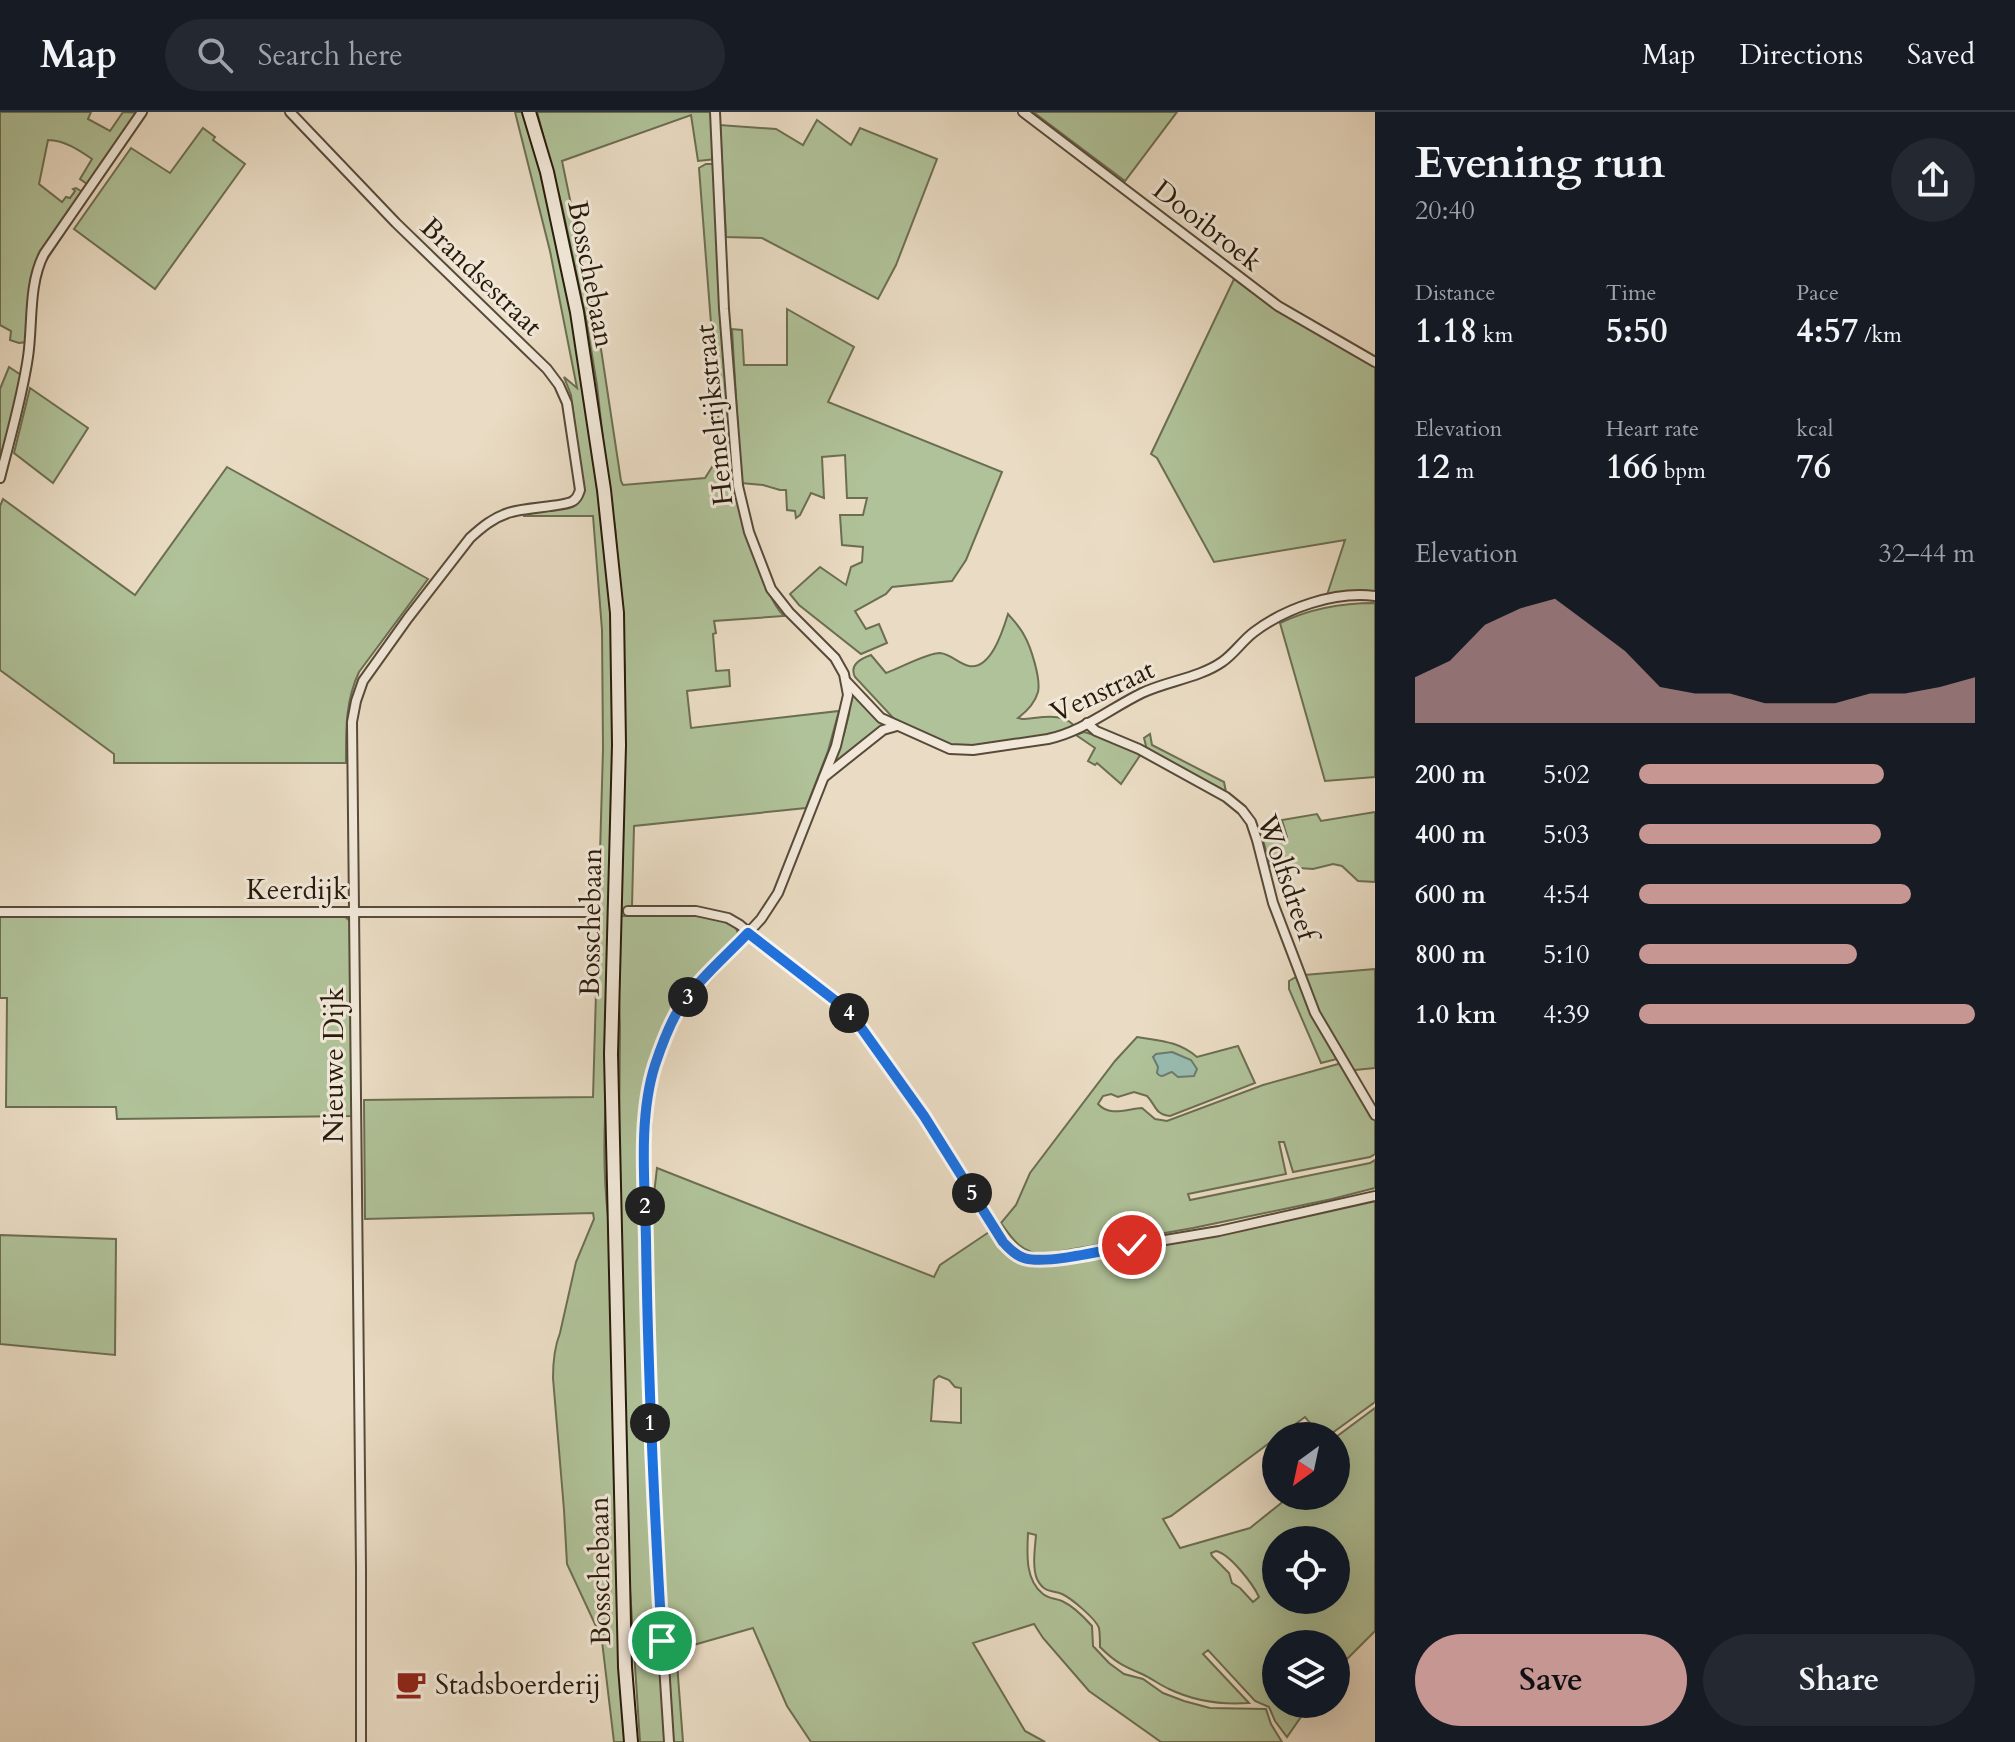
<!DOCTYPE html>
<html lang="en">
<head>
<meta charset="utf-8">
<style>
	body { margin:0; font-family:Cardo,serif; background:#242831; color:#f1f3f6; height:100vh; display:flex; flex-direction:column; font-size:30px; white-space:nowrap }
	* { box-sizing:border-box; margin:0 }
	p { font-size:26px; color:#9ea1a6 }
	.icon { flex:none; width:44px; height:44px; fill:none; stroke:currentColor; stroke-width:2; stroke-linecap:round; stroke-linejoin:round }
	.map { position:relative; flex:1; overflow:hidden }
	.sheet { display:flex; flex-direction:column; background:#171b24; width:640px }
	.sheet>* { flex:none }
	.needle { width:52px; rotate:213deg }
	.fabs { position:absolute; left:1262px; top:1310px; display:grid; gap:16px }
	.fabs a { display:grid; place-items:center; width:88px; height:88px; border-radius:50%; background:#171b24; box-shadow:0 8px 32px #0002; font-size:40px }
	.pin { position:absolute; display:grid; place-items:center; width:68px; height:68px; color:#fff; margin:-34px; border:4px solid #fff; border-radius:50%; box-shadow:0 2px 8px #0007 }
	.km { position:absolute; width:40px; height:40px; margin:-20px; border-radius:50%; background:#222; color:#fff; font-size:22px; line-height:40px; text-align:center }
	.round { display:grid; place-items:center; flex:none; width:84px; height:84px; border-radius:42px; background:#242831 }
	.overview { display:flex; align-items:center; justify-content:space-between; height:136px; padding:0 40px }
	h1 { font-size:44px; font-weight:700; line-height:60px }
	.figures { display:grid; grid-template-columns:repeat(3,1fr); gap:12px; height:136px; padding:8px 40px }
	.figures div { display:grid; align-content:center }
	.figures b { font-size:34px; font-weight:700 }
	.figures small { font-size:22px; font-weight:400 }
	.figures p { font-size:22px }
	.chart { height:224px; padding:16px 40px }
	.chart p { display:flex; justify-content:space-between }
	.chart svg { width:100%; height:144px; margin-top:8px; fill:#c59692; opacity:.7 }
	.primary-button { display:flex; gap:16px; margin-top:auto; padding:16px 40px }
	.primary-button a { flex:1; height:92px; border-radius:48px; background:#c59692; color:#111; font-size:32px; font-weight:700; line-height:92px; text-align:center }
	.primary-button a+a { background:#242831; color:#f1f3f6 }
	ul { padding:0 40px; list-style:none; font-size:26px }
	li { display:grid; grid-template-columns:128px 96px 1fr; align-items:center; height:60px }
	li i { height:20px; border-radius:10px; background:#c59692 }
	header { display:flex; align-items:center; gap:48px; box-sizing:border-box; height:112px; padding:0 40px; background:#171b24; border-bottom:2px solid #363941 }
	header strong { font-size:38px }
	nav { display:flex; gap:44px; margin-inline-start:auto; font-size:28px }
	.search { width:560px; height:72px; background:#242831; display:flex; align-items:center; gap:20px; box-sizing:border-box; padding:0 28px; border-radius:44px; color:#9ea1a6; font-size:30px }
	main { display:flex; flex:1; min-height:0 }
	.map>svg:first-child { display:block }
</style>
</head>
<body>
<header>
<strong>Map</strong>
<div class="search"><svg class="icon" aria-label="search" viewBox="0 0 24 24"><circle cx="10" cy="10" r="6"/><path d="M15 15l6 6"/></svg>Search here</div>
<nav><a>Map</a><a>Directions</a><a>Saved</a></nav>
</header>
<main>
<div class="map">
<svg width="1375" height="1630" viewBox="0 0 1375 1630">
	<rect width="100%" height="100%" fill="#eadcc4"/>
	<filter id="stains"><feTurbulence type="fractalNoise" baseFrequency=".0025" numOctaves="4"/><feColorMatrix values="0 0 0 0 .2 0 0 0 0 .09 0 0 0 0 .02 0 0 0 .5 -.17"/></filter>
	<radialGradient id="worn" r=".72"><stop offset=".6" stop-color="#630" stop-opacity="0"/><stop offset="1" stop-color="#630" stop-opacity=".3"/></radialGradient>
	<g fill="#b0c299" stroke="#6c6e52" stroke-width="2" fill-rule="evenodd">
		<path d="M0,0H91L88,7L110,19L123,0L146,1L94,77L80,67L92,47C79,38 64,28 48,28L39,72L62,90L66,85L70,86L75,79L73,77L76,76L89,84L41,156L27,230L19,231L10,228L11,219L0,213Z"/>
		<path d="M515,0H527L565,153L608,431L615,564L608,955C604,1005 602,1055 608,1104L627,1630H614L602,1529L603,1523L601,1525L567,1452L564,1398L553,1266C553,1250 554,1236 560,1221L576,1150L594,1107L593,1101L365,1107L364,988L593,985L603,637L602,518L593,404H523L542,398L571,393L583,379L571,283L564,265L577,276L550,139Z"/>
		<path d="M537,0H713L716,47L698,49L691,3L562,49L601,237L621,369L623,373L705,366L721,341L699,56L706,52H716L735,367L733,370C743,401 762,484 784,504L714,509L716,521L713,522L716,559L729,558L730,574L687,579L691,616L839,599L828,639L806,696L634,714L632,795L622,796V804H696L712,805L735,814L738,821L691,871L667,913L658,936L647,983L648,1322L656,1496L666,1630H640L629,1462L619,1044L620,913L617,819L625,650V563L622,508L615,415L609,383L597,273L586,207L562,94Z"/>
		<polygon points="1033,0 1177,0 1125,69"/>
		<polygon points="817,8 851,33 860,16 937,47 896,153 878,187 762,126 726,125 720,13 776,17 803,33"/>
		<polygon points="203,16 215,25 213,28 245,52 155,177 74,117 131,36 170,61"/>
		<polygon points="1234,167 1276,198 1375,255 1375,481 1326,486 1345,428 1214,450 1157,346 1151,342"/>
		<polygon points="787,197 854,235 828,290 1002,360 966,448 952,469 892,475 886,482 855,499 866,517 879,512 887,531 861,542 799,493 790,482 820,455 846,473 851,455 862,450 863,435 842,433 840,403 863,403 867,386 847,386 845,343 822,345 824,386 811,381 800,403 796,406 795,399 787,398 786,378 780,378 763,373 741,371 732,217 742,218 744,253 787,253"/>
		<polygon points="9,255 24,265 0,356 0,277"/>
		<polygon points="30,276 88,316 53,371 14,341"/>
		<path d="M227,355L428,467L359,560C345,590 346,619 346,651H114V642L0,558V394L3,387L135,483Z"/>
		<path d="M1375,491V665L1325,669L1280,511C1309,497 1343,491 1375,491Z"/>
		<path d="M1008,502C1014,509 1020,515 1024,523C1031,535 1041,567 1038,580C1035,591 1026,600 1018,606L1022,607C1041,606 1064,599 1076,616L1059,622L986,635L944,634L896,609L855,565C849,553 860,547 871,543L886,561C900,556 927,541 940,541C951,542 959,552 969,554C991,558 1003,518 1008,502Z"/>
		<polygon points="851,580 889,613 834,655 832,653 844,622 849,602"/>
		<polygon points="1084,620 1112,628 1141,642 1121,672 1097,651 1095,653 1088,649 1095,636 1076,623"/>
		<polygon points="1150,622 1152,633 1224,670 1226,680 1147,638 1144,626"/>
		<polygon points="1375,700 1375,770 1358,769 1342,754 1333,752 1313,757 1270,754 1263,728 1287,725 1282,708 1317,702 1321,709"/>
		<polygon points="309,803 344,804 350,809 353,1004 117,1007 116,995 6,995 7,886 0,886 0,804"/>
		<polygon points="1375,857 1375,956 1355,958 1352,957 1321,905 1302,861 1304,863"/>
		<polygon points="1296,865 1318,913 1338,945 1337,947 1321,951 1289,877 1289,869"/>
		<path d="M1137,925C1161,929 1178,929 1197,945L1238,934L1255,971L1170,1004C1155,1003 1156,993 1147,984L1134,980L1118,985L1111,982L1103,984L1098,992C1110,1005 1126,997 1142,996L1155,1007L1167,1009L1263,973L1342,951L1375,1007V1042L1370,1045L1293,1060L1284,1030H1279L1286,1062L1188,1082L1190,1088L1370,1051L1375,1048V1076L1332,1087L1193,1116L1045,1142C1022,1142 1012,1127 1001,1111L1016,1093L1030,1061L1115,949Z"/>
		<path d="M657,1056L934,1165L940,1153L995,1116L1005,1130L1036,1151L1375,1087V1290L1328,1324H1321L1305,1305L1279,1324H1276V1326L1171,1404L1163,1407L1180,1436L1250,1416L1290,1384H1336V1349L1339,1346L1336,1342V1325L1375,1296V1519L1336,1558V1532H1276V1592H1310L1287,1625L1275,1609L1269,1595L1255,1589L1208,1538L1203,1542L1249,1591C1221,1593 1194,1589 1169,1577C1160,1573 1151,1566 1142,1562C1123,1554 1115,1550 1100,1535C1100,1529 1100,1522 1099,1516C1096,1507 1071,1486 1062,1482C1051,1478 1044,1481 1037,1467C1032,1455 1035,1436 1036,1423L1028,1421C1027,1442 1025,1468 1043,1482C1049,1487 1055,1486 1062,1489C1073,1494 1084,1505 1092,1514L1093,1534L1109,1551L1124,1562L1143,1567L1163,1581L1184,1589L1210,1596L1266,1597L1271,1612L1282,1630H1161L1089,1579L1043,1526L1034,1512L973,1531L1025,1619L1045,1630H811L787,1594L753,1516L676,1538L683,1630H673L662,1463L654,1268L652,1100ZM939,1264L949,1268L955,1275L961,1276V1311L931,1309L934,1268ZM1276,1428H1336V1488H1276ZM1216,1439C1230,1442 1253,1472 1259,1485L1253,1490L1240,1476L1232,1471L1229,1461L1212,1444L1211,1441Z"/>
		<polygon points="0,1123 116,1127 115,1243 0,1232"/>
	</g>
	<path fill="#98bcb1" stroke="#6b7b6f" stroke-width="2" d="M1172,940L1191,948L1197,957L1194,964L1178,965L1172,960C1166,961 1162,968 1157,961L1158,955L1153,945L1156,942Z"/>
	<g fill="none" stroke-linecap="round" stroke-linejoin="round">
		<polyline stroke="#c3b59f" stroke-width="8" stroke-dasharray="8 4" stroke-linecap="butt" points="595,800 628,799"/>
		<g stroke="#584a39" stroke-width="12">
			<g id="street">
				<path d="M290,0L396,111L547,257L559,273L567,291L580,378C578,383 578,386 573,389C564,395 524,395 508,401C493,406 482,415 470,426L408,506L363,569L356,589L352,610L361,1456V1630"/>
				<polyline points="1023,0 1278,194 1375,250"/>
				<path d="M0,366C10,326 22,286 28,245C33,212 28,173 44,142L142,0"/>
				<path d="M847,570L881,606L950,637L973,638L1048,627C1082,620 1111,596 1142,581C1167,569 1199,566 1222,550C1234,542 1242,529 1254,520C1286,496 1334,479 1375,484"/>
				<polyline points="1087,611 1096,619 1139,637 1226,685 1242,698 1251,710 1257,728 1273,791 1315,901 1375,1003"/>
				<polyline points="824,665 883,618 897,614"/>
				<path d="M628,799H696L728,806L740,813L783,850L837,890L862,917L924,1004L1003,1130C1019,1146 1024,1147 1046,1148L1219,1119L1375,1084"/>
				<polyline points="0,800 595,800"/>
				<polyline points="669,1630 655,1413 647,1221 645,1040 648,982 654,956 662,934 683,891 761,807 778,781 836,634 848,583 844,562 835,546 789,500 771,477 749,420 738,374 724,197 715,0"/>
			</g>
		</g>
		<g stroke="#271a0b" stroke-width="16">
			<polyline id="secondary" points="529,0 547,60 577,200 604,378 617,501 619,633 611,942 625,1555 631,1630"/>
		</g>
		<use href="#street" stroke="#f1e8d9" stroke-width="8"/>
		<use href="#secondary" stroke="#f1e8d9" stroke-width="12"/>
	</g>
	<g fill="none" stroke-linecap="round" stroke-linejoin="round">
		<g stroke="#fff" stroke-width="16">
			<path id="route" d="M662,1529C654,1395 648,1262 646,1128C645,1073 638,1006 655,953C662,932 670,910 682,892C700,866 727,843 748,821L837,890L862,917L924,1004L1003,1130C1010,1137 1015,1143 1024,1146C1046,1153 1106,1138 1132,1133"/>
		</g>
		<use href="#route" stroke="#1a73e8" stroke-width="10"/>
	</g>
	<defs>
		<g id="cafe-bare" transform="scale(2.4)"><path d="M-5.5-4.5H6V0H3Q3 3.5 0 3.5H-2.5Q-5.5 3.5-5.5 0ZM3-3.2v2h1.7v-2ZM-6 4.5H4V6H-6Z" fill="#8f2418" stroke="#f1e8d9" stroke-width="2.5" paint-order="stroke"/></g>
	</defs>
	<g fill-rule="evenodd">
		<use href="#cafe-bare" x="411" y="1572"/>
	</g>
	<g text-anchor="middle" stroke-width="6" stroke-linejoin="round" paint-order="stroke">
		<g font-size="28" fill="#271a0b" stroke="#f1e8d9">
			<text transform="translate(1208 113) rotate(38)" y="10">Dooibroek</text>
			<text transform="translate(592 162) rotate(79)" y="10">Bosschebaan</text>
			<text transform="translate(482 164) rotate(44)" y="10">Brandsestraat</text>
			<text transform="translate(713 303) rotate(-96)" y="10">Hemelrijkstraat</text>
			<text transform="translate(1102 578) rotate(-25)" y="10">Venstraat</text>
			<text transform="translate(1288 765) rotate(71)" y="10">Wolfsdreef</text>
			<text x="297" y="787">Keerdijk</text>
			<text transform="translate(590 810) rotate(-89)" y="10">Bosschebaan</text>
			<text transform="translate(333 953) rotate(-90)" y="10">Nieuwe Dijk</text>
			<text transform="translate(599 1459) rotate(-91)" y="10">Bosschebaan</text>
		</g>
		<g font-size="28" fill="#271a0b" stroke="#f1e8d9" text-anchor="start">
			<text x="435" y="1582">Stadsboerderij</text>
		</g>
	</g>
	<rect width="100%" height="100%" filter="url(#stains)"/>
	<rect width="100%" height="100%" fill="url(#worn)"/>
</svg>
<div class="fabs">
<a><svg class="needle" viewBox="-14 -14 28 28"><path d="M0-13l5 13h-10z" fill="#e53935"/><path d="M0 13l5-13h-10z" fill="#9ea1a6"/></svg></a>
<a><svg class="icon" aria-label="locate" viewBox="0 0 24 24"><circle cx="12" cy="12" r="6"/><path d="M12 2v4M12 18v4M2 12h4M18 12h4"/></svg></a>
<a><svg class="icon" aria-label="layers" viewBox="0 0 24 24"><path d="M12 4l9 5-9 5-9-5zM3 14l9 5 9-5"/></svg></a>
</div>
<div class="pin" style="left:662px;top:1529px;background:#1e9e55"><svg class="icon" aria-label="arrive" viewBox="0 0 24 24"><path d="M6 21V4h12l-3 4 3 4H6"/></svg></div>
<div class="pin" style="left:1132px;top:1133px;background:#d93025"><svg class="icon" aria-label="check" viewBox="0 0 24 24"><path d="M5 12l5 5 9-10"/></svg></div>
<b class="km" style="left:650px;top:1311px">1</b>
<b class="km" style="left:645px;top:1094px">2</b>
<b class="km" style="left:688px;top:885px">3</b>
<b class="km" style="left:849px;top:901px">4</b>
<b class="km" style="left:972px;top:1081px">5</b>
</div>
<section class="sheet">
<div class="overview"><div><h1>Evening run</h1><p>20:40</p></div><a class="round"><svg class="icon" aria-label="share" viewBox="0 0 24 24"><path d="M12 15V3M7 8l5-5 5 5M5 13v7h14v-7"/></svg></a></div>
<div class="figures">
<div><p>Distance</p><b>1.18<small> km</small></b></div>
<div><p>Time</p><b>5:50</b></div>
<div><p>Pace</p><b>4:57<small> /km</small></b></div>
</div>
<div class="figures">
<div><p>Elevation</p><b>12<small> m</small></b></div>
<div><p>Heart rate</p><b>166<small> bpm</small></b></div>
<div><p>kcal</p><b>76</b></div>
</div>
<div class="chart"><p><span>Elevation</span>32–44 m</p>
<svg viewBox="0 0 160 44" preserveAspectRatio="none"><path d="M0 44V30L10 25L20 14L30 9L40 6L50 14L60 22L70 33L80 35L90 35L100 38L110 38L120 38L130 35L140 35L150 33L160 30V44z"/></svg>
</div>
<ul>
<li><b>200 m</b>5:02<i style="width:73%"></i></li>
<li><b>400 m</b>5:03<i style="width:72%"></i></li>
<li><b>600 m</b>4:54<i style="width:81%"></i></li>
<li><b>800 m</b>5:10<i style="width:65%"></i></li>
<li><b>1.0 km</b>4:39<i style="width:100%"></i></li>
</ul>
<div class="primary-button"><a>Save</a><a>Share</a></div>
</section>
</main>
</body>
</html>
